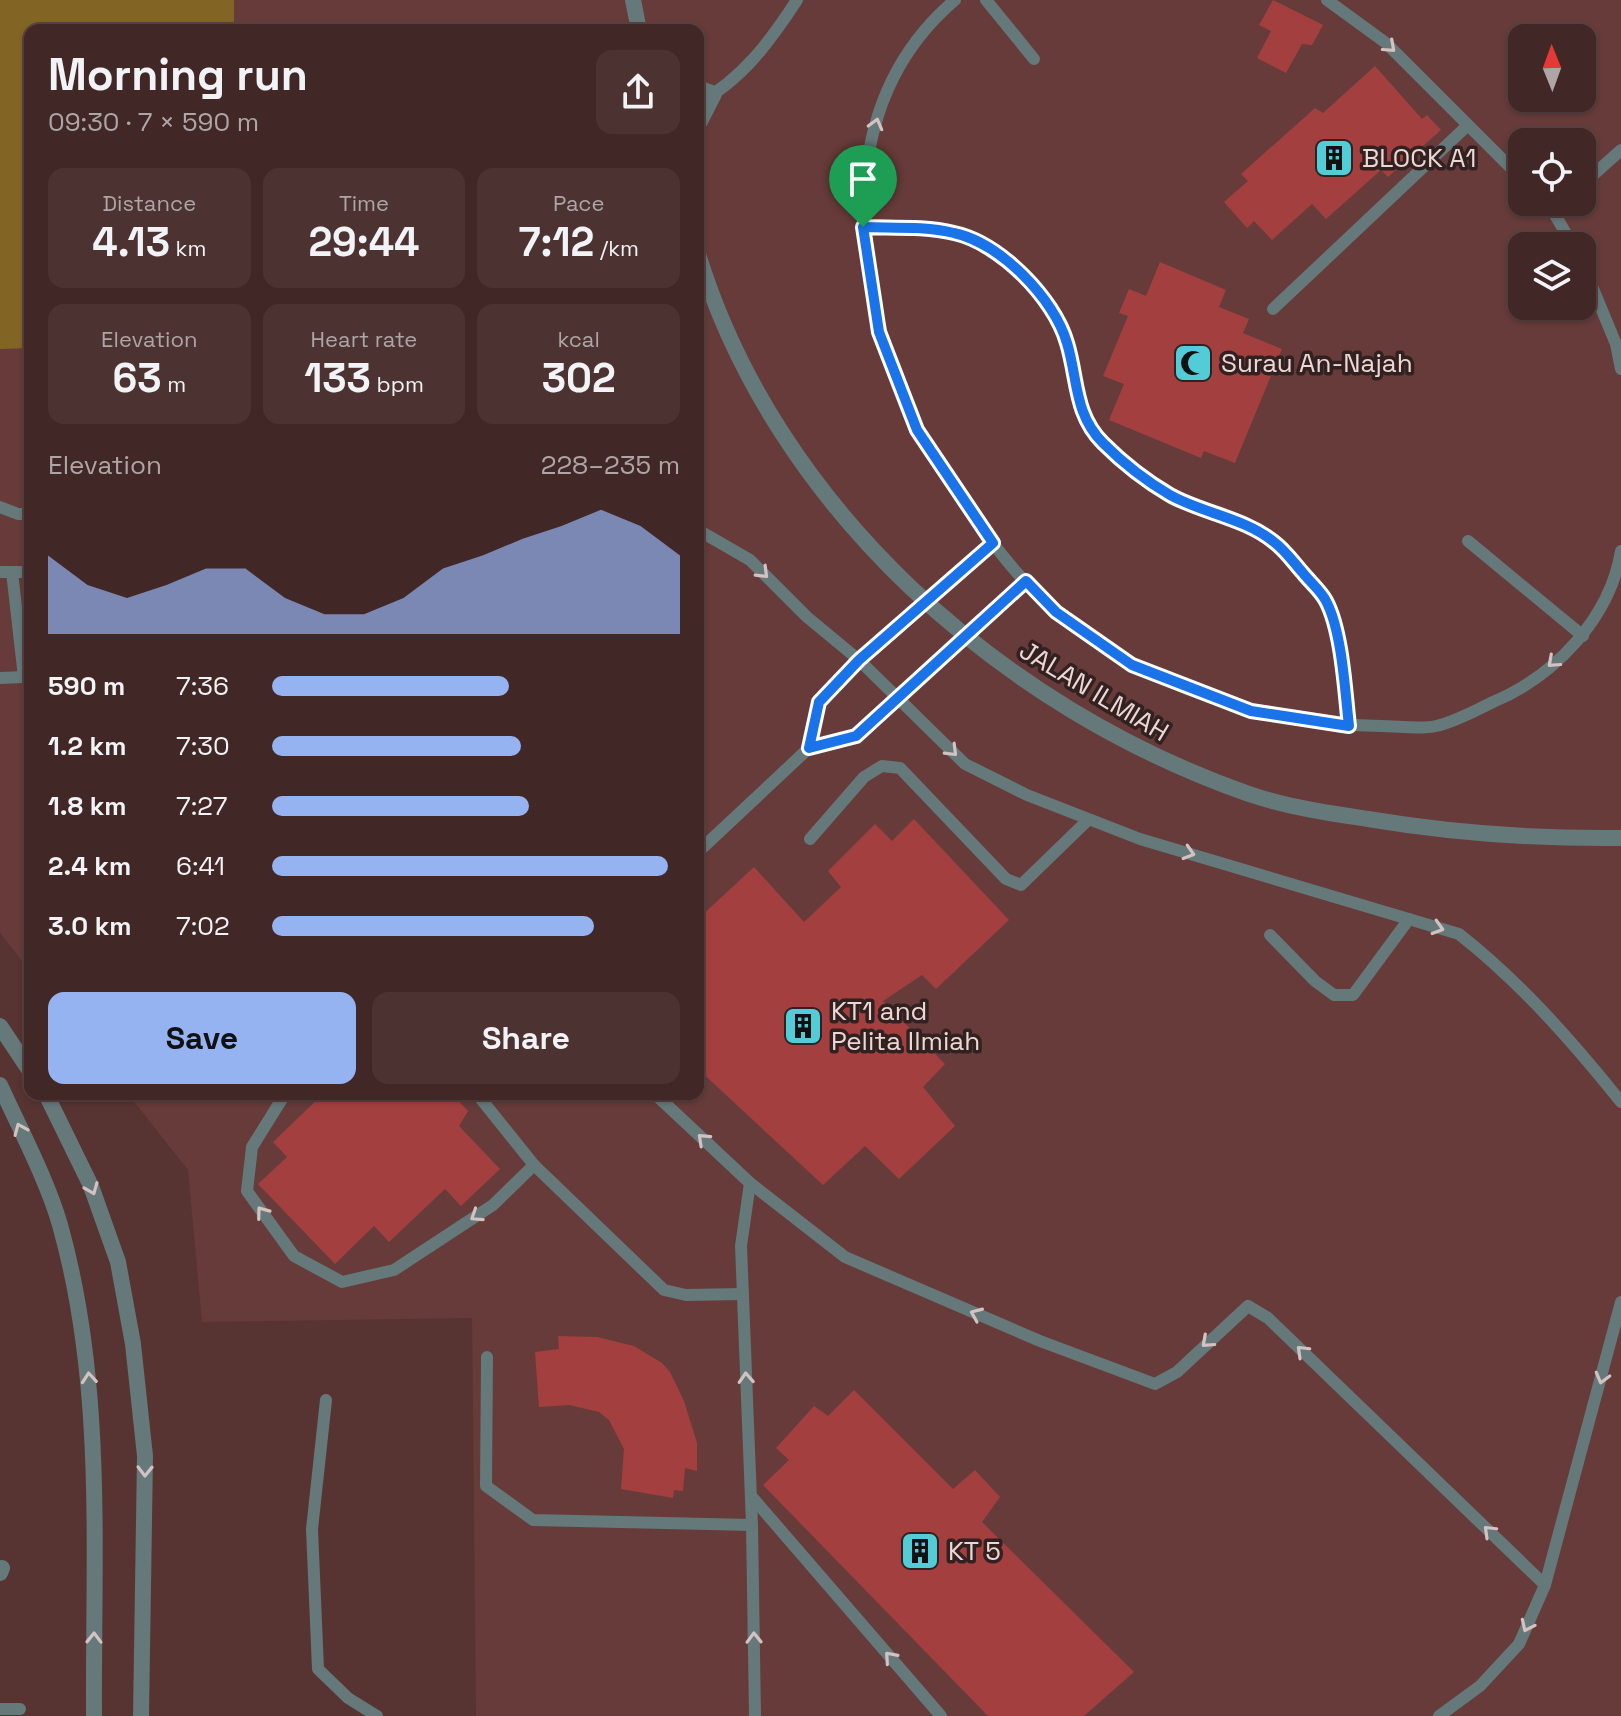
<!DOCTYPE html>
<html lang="en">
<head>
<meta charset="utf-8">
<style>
	body { margin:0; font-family:"Space Grotesk",sans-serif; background:#4c3332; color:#f1f3f6; height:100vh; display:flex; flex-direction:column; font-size:30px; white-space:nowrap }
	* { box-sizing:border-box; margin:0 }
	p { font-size:26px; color:#aea5a7 }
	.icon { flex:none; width:44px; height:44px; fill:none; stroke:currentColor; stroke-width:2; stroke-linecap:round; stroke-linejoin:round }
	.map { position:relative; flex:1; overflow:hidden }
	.drawer { position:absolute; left:24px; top:24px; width:680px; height:1076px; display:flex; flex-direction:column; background:#412726; border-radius:16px; box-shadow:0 2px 6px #0004,0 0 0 2px #5a4443 }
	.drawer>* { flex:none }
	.needle { width:52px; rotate:359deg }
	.tools { position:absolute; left:1508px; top:24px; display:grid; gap:16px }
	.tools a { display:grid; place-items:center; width:88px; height:88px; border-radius:16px; background:#412726; box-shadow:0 2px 6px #0004,0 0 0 2px #5a4443; font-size:40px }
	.pin { position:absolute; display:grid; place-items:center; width:68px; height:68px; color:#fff; margin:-82px -34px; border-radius:50% 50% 50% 0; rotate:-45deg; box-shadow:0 0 8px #0007 }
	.pin .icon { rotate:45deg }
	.round { display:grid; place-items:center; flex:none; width:84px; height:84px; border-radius:16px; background:#4c3332 }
	.summary { display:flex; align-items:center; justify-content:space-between; height:136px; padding:0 24px }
	h1 { font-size:44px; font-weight:700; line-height:60px }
	.metrics { display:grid; grid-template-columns:repeat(3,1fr); gap:12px; height:136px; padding:8px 24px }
	.metrics div { display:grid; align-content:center; border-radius:16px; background:#4c3332; text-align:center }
	.metrics b { font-size:40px; font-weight:700 }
	.metrics small { font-size:22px; font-weight:400 }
	.metrics p { font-size:22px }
	.chart { height:224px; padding:16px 24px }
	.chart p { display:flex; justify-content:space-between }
	.chart svg { width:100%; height:144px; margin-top:8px; fill:#95b2f1; opacity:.7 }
	.button { display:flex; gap:16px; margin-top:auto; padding:16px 24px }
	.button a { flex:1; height:92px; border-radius:16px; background:#95b2f1; color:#111; font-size:32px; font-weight:700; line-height:92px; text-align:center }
	.button a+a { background:#4c3332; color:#f1f3f6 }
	ul { padding:0 24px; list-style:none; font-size:26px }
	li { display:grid; grid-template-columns:128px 96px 1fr; align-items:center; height:60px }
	li i { height:20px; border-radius:10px; background:#95b2f1 }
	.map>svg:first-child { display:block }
</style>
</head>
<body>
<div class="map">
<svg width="1621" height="1716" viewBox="0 0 1621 1716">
	<rect width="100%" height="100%" fill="#573432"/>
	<path fill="#663b39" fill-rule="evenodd" d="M0,0H1621V1716H476L472,1318L202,1322L188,1170L128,1094H698V30H30V971L0,933ZM1522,38H1582V98H1522ZM1522,142H1582V202H1522ZM1522,246H1582V306H1522Z"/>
	<polygon fill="#826524" points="0,0 234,0 234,30 30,30 30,348 0,349"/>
	<g fill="#a3403f">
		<polygon points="1273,0 1323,25 1312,45 1302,44 1286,73 1257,58 1271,31 1259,25"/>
		<polygon points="1375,66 1422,119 1427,115 1441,130 1388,177 1381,170 1326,219 1312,204 1272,240 1254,221 1247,228 1224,202 1248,181 1241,174 1315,108 1323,113"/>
		<polygon points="1160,262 1226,290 1219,307 1249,319 1243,333 1282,349 1235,463 1204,451 1201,458 1109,420 1124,384 1103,376 1128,316 1119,313 1129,289 1146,296"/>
		<polygon points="914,819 1009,920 936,989 922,975 883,1001 945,1064 923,1087 955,1126 899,1179 865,1146 823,1185 698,1069 698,919 754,867 804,922 841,887 828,871 875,824 892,841"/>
		<polygon points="323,1094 452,1094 468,1111 459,1126 500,1169 461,1206 445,1189 389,1242 374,1226 335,1264 258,1184 287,1157 273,1142"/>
		<polygon points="558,1336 597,1337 634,1346 662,1363 670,1372 684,1401 697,1443 697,1471 685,1468 683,1491 674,1490 673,1498 621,1489 624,1449 609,1420 599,1412 569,1405 539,1407 535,1352 559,1349"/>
		<polygon points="854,1390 953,1489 975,1470 1000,1497 982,1522 1134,1672 1084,1716 988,1716 763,1485 789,1460 776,1448 814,1406 828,1416"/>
	</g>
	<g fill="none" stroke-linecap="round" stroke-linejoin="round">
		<g stroke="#65787a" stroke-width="12">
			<path d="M955,0C842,96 848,254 898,381C904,398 910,417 918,432C931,454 946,475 960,496C987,538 1018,579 1056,612C1145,687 1266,725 1381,726C1398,726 1420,730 1436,726C1455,722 1476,710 1493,702C1555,676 1610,618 1621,551"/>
			<polyline points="986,0 1034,59"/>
			<polyline points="1327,0 1386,43 1522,179"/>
			<path d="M698,103C742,80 771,40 797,0"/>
			<polyline points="1582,185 1621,150"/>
			<polyline points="1544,202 1553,211 1573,246"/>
			<path d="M863,227C893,228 925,226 954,233C1000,243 1054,298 1067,343C1078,379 1074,414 1103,443C1123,462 1146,481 1170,495C1203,513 1245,518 1274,542C1285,550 1294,563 1303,573C1310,582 1321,591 1326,601C1342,631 1345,691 1349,726"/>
			<polyline points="1582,262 1616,344 1621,369"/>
			<polyline points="1273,309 1468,125"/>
			<polyline points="0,507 18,514 30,514"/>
			<path d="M698,530L750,560L807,617L859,660L965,764L1027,795L1140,839L1459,934C1520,982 1572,1041 1621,1102"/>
			<polyline points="1468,541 1583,636"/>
			<polyline points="0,572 30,572"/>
			<polyline points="12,572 24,677 30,682"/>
			<polyline points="0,678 24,677"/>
			<polyline points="809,748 819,702 859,660 993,543"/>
			<polyline points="810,839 864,777 882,766 900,768 1006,879 1021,885 1088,820"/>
			<polyline points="698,852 809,748 856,736 1026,581"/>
			<polyline points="1270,935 1315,981 1334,995 1353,995 1409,919"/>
			<polyline points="285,1094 252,1147 247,1191 294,1256 342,1282 394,1270 493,1205 534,1165"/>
			<polyline points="477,1094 534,1165 664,1290 686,1295 743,1294"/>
			<polyline points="655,1094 750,1183 741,1246 752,1525 755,1716"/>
			<polyline points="750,1183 845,1257 1040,1341 1155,1384 1177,1372 1248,1306 1268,1318 1545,1585"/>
			<polyline points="487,1357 486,1486 533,1520 752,1525"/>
			<polyline points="326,1400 312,1529 318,1669 348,1698 377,1716"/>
			<polyline points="752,1497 941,1716"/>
			<polyline points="0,1709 20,1709"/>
			<polyline points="1439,1716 1480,1686 1519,1644 1545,1585 1621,1302"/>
		</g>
		<polyline stroke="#65787a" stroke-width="16" points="0,1573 2,1568"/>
		<g stroke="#65787a" stroke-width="16">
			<polyline points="633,0 639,30"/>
			<polyline points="698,88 714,94 698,125"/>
			<path d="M698,254C776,508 1002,708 1249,794C1287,807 1328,813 1368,819C1452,833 1535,839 1621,838"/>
			<polyline points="0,1026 30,1071"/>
			<path d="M0,1085C19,1127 48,1182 60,1225C105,1385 93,1551 94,1716"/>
			<polyline points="46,1094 91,1186 118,1262 133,1344 145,1456 141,1716"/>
		</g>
	</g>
	<defs><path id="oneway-chevron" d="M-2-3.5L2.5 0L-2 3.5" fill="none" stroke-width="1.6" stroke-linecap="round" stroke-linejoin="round" transform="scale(2)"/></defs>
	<g stroke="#d2c3c2">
		<use href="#oneway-chevron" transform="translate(1390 47) rotate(42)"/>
		<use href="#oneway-chevron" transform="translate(876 124) rotate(-75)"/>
		<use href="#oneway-chevron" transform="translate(763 573) rotate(45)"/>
		<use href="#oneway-chevron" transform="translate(1553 662) rotate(138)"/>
		<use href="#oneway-chevron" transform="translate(952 751) rotate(45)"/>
		<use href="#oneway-chevron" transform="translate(1189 853) rotate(17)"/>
		<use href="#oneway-chevron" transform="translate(1438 928) rotate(17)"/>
		<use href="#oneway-chevron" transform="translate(20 1129) rotate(-113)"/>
		<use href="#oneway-chevron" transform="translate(703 1139) rotate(-137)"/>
		<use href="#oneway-chevron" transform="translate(92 1189) rotate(68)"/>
		<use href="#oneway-chevron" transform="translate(262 1212) rotate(-126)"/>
		<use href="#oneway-chevron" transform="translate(476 1216) rotate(147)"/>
		<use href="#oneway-chevron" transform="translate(976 1314) rotate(-157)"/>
		<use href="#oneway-chevron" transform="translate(1207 1342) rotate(138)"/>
		<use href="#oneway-chevron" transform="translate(1302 1351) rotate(-136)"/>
		<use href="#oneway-chevron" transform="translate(89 1378) rotate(-95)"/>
		<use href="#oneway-chevron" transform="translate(746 1378) rotate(-93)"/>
		<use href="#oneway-chevron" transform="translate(1602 1378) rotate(105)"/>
		<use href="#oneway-chevron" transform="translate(145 1471) rotate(91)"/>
		<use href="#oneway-chevron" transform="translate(1489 1531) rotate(-136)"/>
		<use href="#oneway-chevron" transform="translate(1527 1626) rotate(115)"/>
		<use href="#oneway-chevron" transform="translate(94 1638) rotate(-89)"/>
		<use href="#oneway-chevron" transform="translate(754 1638) rotate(-91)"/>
		<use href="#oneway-chevron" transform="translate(890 1657) rotate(-131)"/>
	</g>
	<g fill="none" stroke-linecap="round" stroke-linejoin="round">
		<g stroke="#fff" stroke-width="16">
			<path id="route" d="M863,227C893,228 925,226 954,233C1000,243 1054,298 1067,343C1078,379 1074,414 1103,443C1122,462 1146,481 1170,495C1202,513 1245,518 1274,542C1285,550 1294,563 1303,573C1310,582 1321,591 1326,601C1342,631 1345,691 1349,726L1251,711L1132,665L1056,612L1026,581L856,736L809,748L819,702L859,660L993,543L917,430L879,332Z"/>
		</g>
		<use href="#route" stroke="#1a73e8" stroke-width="10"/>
	</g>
	<defs>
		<g id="building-square" transform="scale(2)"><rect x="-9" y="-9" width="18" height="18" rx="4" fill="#52ccd6" stroke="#312120"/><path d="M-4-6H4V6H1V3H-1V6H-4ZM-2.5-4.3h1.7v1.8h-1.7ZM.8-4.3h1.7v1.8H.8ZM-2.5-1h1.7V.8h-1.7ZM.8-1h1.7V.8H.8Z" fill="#111"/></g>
		<g id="mosque-square" transform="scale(2)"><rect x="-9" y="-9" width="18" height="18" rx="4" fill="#52ccd6" stroke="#312120"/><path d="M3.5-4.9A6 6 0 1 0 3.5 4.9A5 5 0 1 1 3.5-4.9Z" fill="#111"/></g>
	</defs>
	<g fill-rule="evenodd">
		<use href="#building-square" x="1334" y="158"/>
		<use href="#mosque-square" x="1193" y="363"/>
		<use href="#building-square" x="803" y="1026"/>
		<use href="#building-square" x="920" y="1551"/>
	</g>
	<g text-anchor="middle" stroke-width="7" stroke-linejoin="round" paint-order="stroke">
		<g font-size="26" fill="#edd6d4" stroke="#312120" text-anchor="start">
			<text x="1362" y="167">BLOCK A1</text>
			<text x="1221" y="372">Surau An-Najah</text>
			<text x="831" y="1020">KT1 and<tspan x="831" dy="30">Pelita Ilmiah</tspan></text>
			<text x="948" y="1560">KT 5</text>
		</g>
		<g font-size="26" fill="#edd6d4" stroke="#312120">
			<text transform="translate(1094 691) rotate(31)" y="9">JALAN ILMIAH</text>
		</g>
	</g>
</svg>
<div class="tools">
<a><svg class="needle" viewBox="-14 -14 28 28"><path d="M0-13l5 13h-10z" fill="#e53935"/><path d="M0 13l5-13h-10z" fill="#aea5a7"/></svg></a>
<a><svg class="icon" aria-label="locate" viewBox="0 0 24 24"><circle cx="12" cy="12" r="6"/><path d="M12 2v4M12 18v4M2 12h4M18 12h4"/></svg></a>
<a><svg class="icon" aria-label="layers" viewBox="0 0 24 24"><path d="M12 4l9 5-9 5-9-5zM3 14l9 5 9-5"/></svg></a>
</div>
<div class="pin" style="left:863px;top:227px;background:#1e9e55"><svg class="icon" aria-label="arrive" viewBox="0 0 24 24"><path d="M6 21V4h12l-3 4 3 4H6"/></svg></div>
<section class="drawer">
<div class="summary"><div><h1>Morning run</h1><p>09:30 · 7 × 590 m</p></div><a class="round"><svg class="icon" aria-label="share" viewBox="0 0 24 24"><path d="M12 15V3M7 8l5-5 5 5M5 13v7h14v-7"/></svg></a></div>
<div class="metrics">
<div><p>Distance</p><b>4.13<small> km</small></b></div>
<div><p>Time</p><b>29:44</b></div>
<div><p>Pace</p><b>7:12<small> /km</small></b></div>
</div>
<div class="metrics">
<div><p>Elevation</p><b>63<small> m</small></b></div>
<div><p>Heart rate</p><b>133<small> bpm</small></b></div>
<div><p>kcal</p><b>302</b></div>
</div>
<div class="chart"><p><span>Elevation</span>228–235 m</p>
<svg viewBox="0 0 160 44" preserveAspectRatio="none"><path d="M0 44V20L10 29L20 33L30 29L40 24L50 24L60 33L70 38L80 38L90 33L100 24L110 20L120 15L130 11L140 6L150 11L160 20V44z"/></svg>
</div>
<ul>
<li><b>590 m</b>7:36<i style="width:58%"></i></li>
<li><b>1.2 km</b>7:30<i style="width:61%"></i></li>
<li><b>1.8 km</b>7:27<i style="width:63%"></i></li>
<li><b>2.4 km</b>6:41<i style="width:97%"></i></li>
<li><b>3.0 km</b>7:02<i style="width:79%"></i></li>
</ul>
<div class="button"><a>Save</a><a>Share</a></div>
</section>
</div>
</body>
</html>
